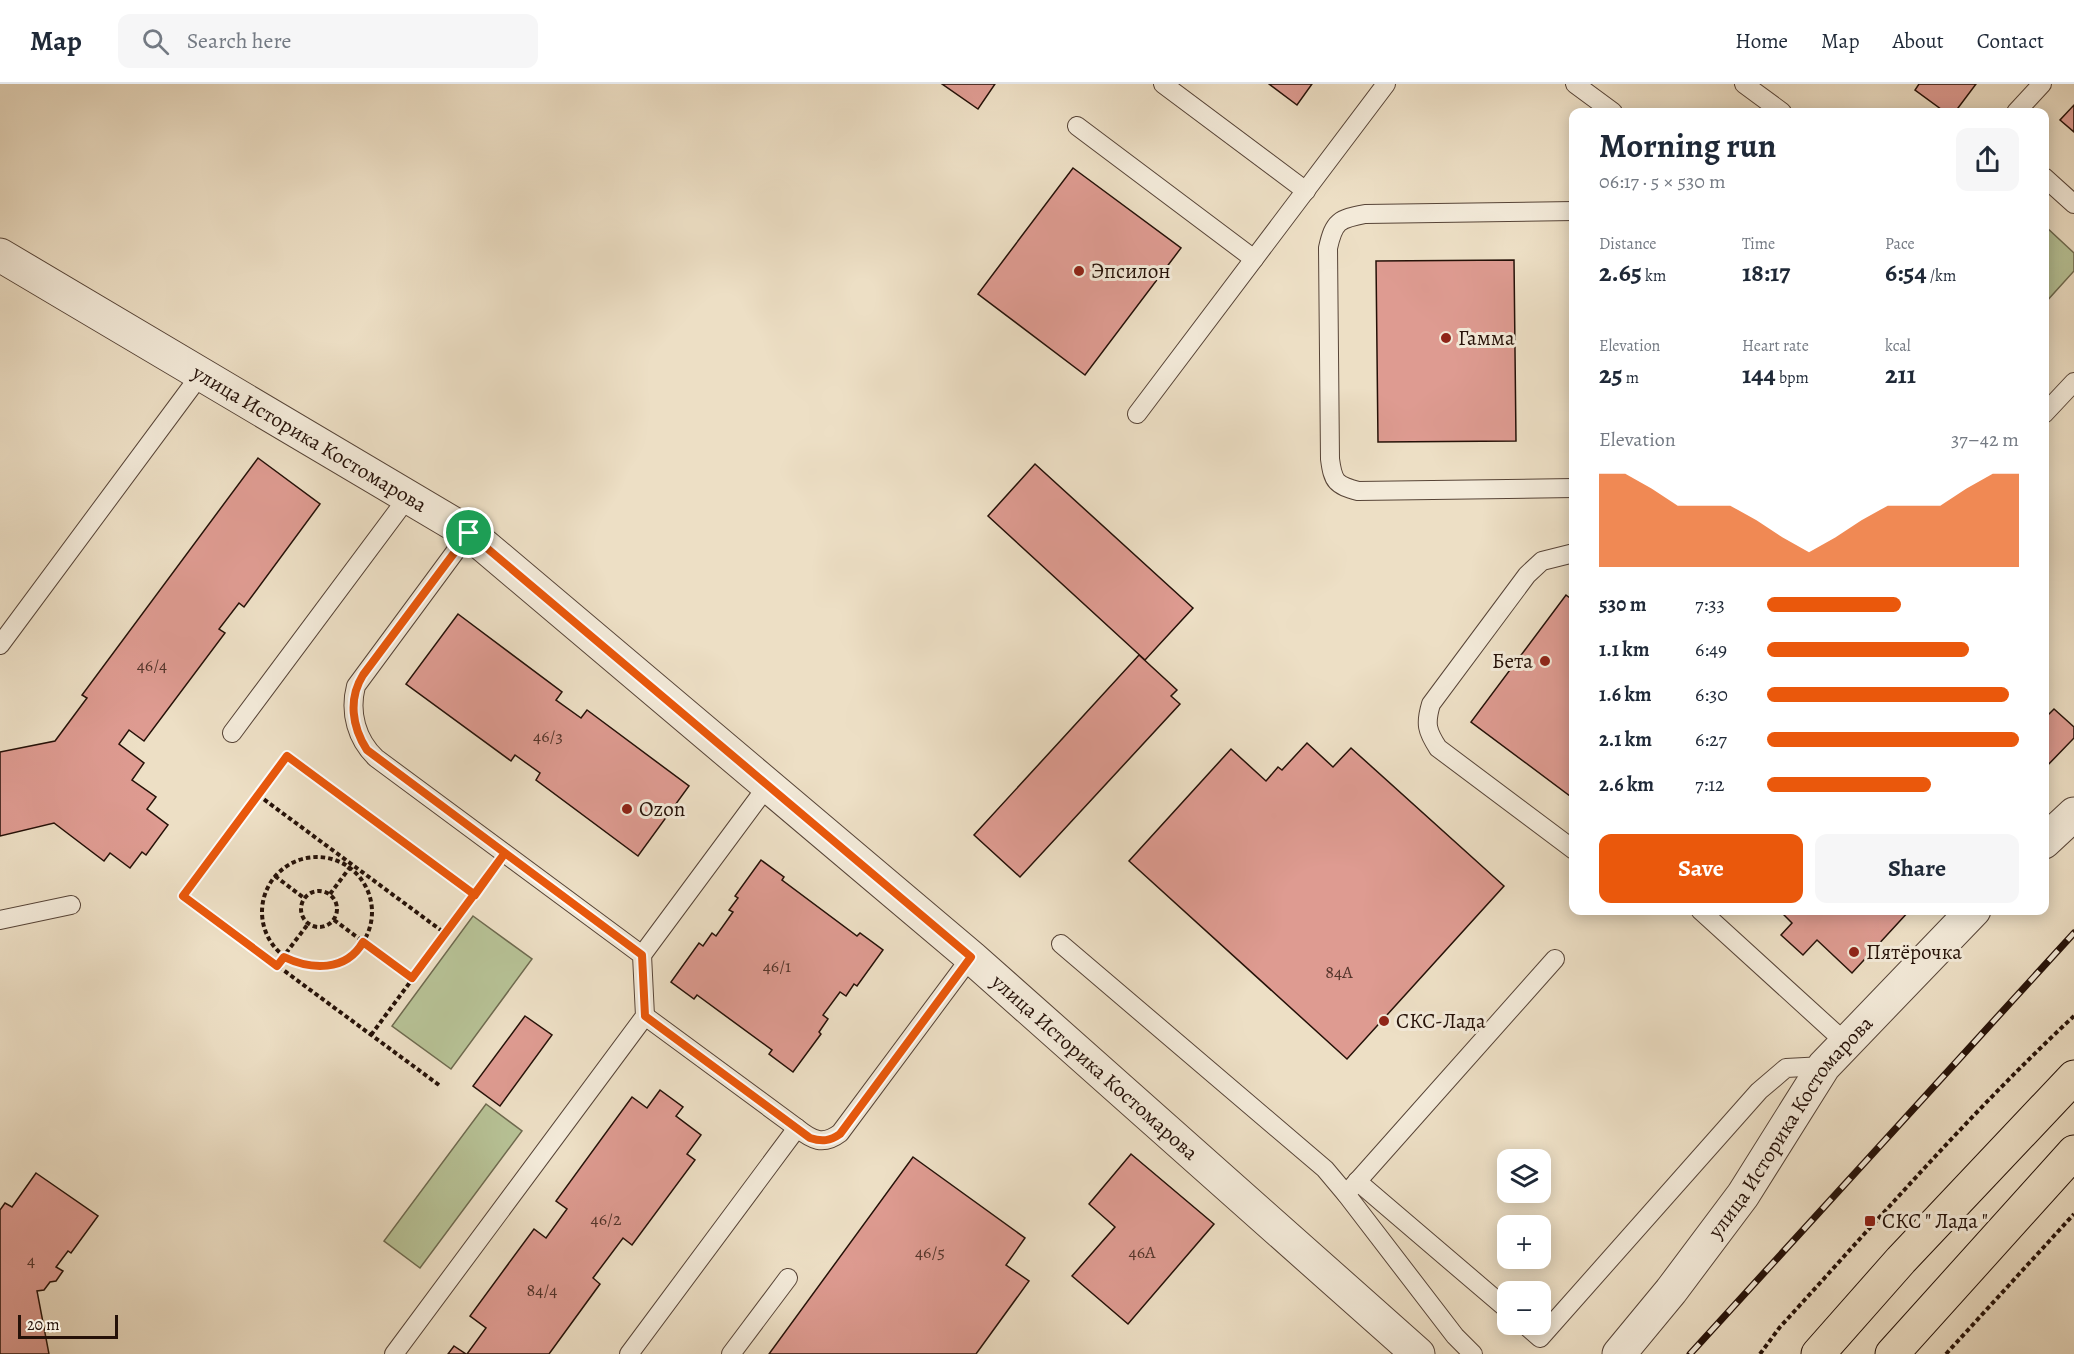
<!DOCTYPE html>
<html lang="en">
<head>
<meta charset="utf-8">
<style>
	body { margin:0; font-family:Alegreya,serif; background:#f6f6f7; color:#1f2937; height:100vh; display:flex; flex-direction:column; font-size:22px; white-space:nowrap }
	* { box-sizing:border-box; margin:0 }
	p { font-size:20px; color:#747a83 }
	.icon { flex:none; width:33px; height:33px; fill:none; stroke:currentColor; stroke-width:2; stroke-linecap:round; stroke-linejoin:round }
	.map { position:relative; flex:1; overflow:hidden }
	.sheet { position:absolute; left:1569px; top:24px; width:480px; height:807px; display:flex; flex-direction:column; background:#fff; border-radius:12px; box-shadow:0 3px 15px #0003 }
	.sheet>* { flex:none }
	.fabs { position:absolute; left:1497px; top:1065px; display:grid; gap:12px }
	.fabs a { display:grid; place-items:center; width:54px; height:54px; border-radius:12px; background:#fff; box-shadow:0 3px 15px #0003; font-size:30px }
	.scale { position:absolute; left:18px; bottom:15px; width:100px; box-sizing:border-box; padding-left:6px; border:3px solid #251108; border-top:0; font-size:16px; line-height:21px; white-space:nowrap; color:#251108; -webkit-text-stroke:4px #f3ead9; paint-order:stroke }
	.pin { position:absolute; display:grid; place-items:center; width:51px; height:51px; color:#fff; margin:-26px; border:3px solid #fff; border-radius:50%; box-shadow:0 2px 6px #0007 }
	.round { display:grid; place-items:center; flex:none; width:63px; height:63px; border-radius:12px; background:#f6f6f7 }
	.head { display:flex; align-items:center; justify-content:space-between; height:102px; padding:0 30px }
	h1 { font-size:33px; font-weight:700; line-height:45px }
	.stats { display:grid; grid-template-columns:repeat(3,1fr); gap:9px; height:102px; padding:6px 30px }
	.stats div { display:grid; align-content:center }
	.stats b { font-size:26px; font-weight:700 }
	.stats small { font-size:16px; font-weight:400 }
	.stats p { font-size:16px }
	.chart { height:168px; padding:12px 30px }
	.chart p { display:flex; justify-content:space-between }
	.chart svg { width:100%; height:108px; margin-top:6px; fill:#ea580c; opacity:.7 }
	.cta { display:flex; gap:12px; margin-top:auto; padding:12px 30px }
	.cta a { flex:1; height:69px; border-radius:12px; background:#ea580c; color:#fff; font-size:24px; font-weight:700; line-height:69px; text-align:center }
	.cta a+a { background:#f6f6f7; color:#1f2937 }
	ul { padding:0 30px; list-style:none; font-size:20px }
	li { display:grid; grid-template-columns:96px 72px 1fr; align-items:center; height:45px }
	li i { height:15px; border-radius:8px; background:#ea580c }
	header { display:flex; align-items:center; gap:36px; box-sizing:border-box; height:84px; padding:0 30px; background:#fff; border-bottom:2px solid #e0e1e3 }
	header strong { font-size:28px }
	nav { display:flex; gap:33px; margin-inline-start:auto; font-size:21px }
	.search { width:420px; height:54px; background:#f6f6f7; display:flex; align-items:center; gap:15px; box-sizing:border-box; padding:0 21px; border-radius:12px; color:#747a83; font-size:22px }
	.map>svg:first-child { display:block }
</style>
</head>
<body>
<header>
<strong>Map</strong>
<div class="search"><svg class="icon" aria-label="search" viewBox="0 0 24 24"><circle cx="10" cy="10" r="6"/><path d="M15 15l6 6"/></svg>Search here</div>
<nav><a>Home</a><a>Map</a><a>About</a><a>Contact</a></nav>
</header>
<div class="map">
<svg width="2074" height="1270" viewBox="0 0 2074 1270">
	<rect width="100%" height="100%" fill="#eddfc5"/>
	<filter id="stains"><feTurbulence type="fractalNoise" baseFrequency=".00333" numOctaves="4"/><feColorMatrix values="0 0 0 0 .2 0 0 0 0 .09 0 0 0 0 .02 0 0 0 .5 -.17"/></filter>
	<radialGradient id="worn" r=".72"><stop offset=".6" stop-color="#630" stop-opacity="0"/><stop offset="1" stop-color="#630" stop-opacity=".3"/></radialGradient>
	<g fill="#b7c296" stroke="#6e6a4f" stroke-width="1.5">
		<polygon points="2045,142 2074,169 2074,187 2045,219"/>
		<polygon points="473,832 532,875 451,985 392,942"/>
		<polygon points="486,1020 522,1047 420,1184 384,1157"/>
	</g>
	<g fill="#de9b91" stroke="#251108" stroke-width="1.5">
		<polygon points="942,0 995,0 978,25"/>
		<polygon points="1269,0 1312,0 1297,21"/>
		<polygon points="1919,0 1976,0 1955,28 1945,28 1915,6"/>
		<polygon points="2074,21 2074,48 2060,36"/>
		<polygon points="1073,84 1181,164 1085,291 978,210"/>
		<polygon points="1514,176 1516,357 1378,358 1376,177"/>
		<polygon points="258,374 320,420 244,523 239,519 219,545 225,549 144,657 129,646 119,660 144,679 132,696 156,713 147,725 168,741 146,771 142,768 130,784 110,769 104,777 54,739 0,752 0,668 55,657 87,614 82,611"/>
		<polygon points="1035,380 1193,524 1145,576 988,432"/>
		<polygon points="1566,511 1574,517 1574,715 1471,638"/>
		<polygon points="458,530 562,608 556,616 581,634 587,626 689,702 638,772 536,696 540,689 515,671 511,677 406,600"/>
		<polygon points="1139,571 1177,606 1171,612 1180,620 1020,793 974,751"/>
		<polygon points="2054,625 2074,643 2074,654 2044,685 2044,635"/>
		<polygon points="1307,659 1333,683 1351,664 1504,802 1347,975 1129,777 1231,665 1266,697 1278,683 1282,686"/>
		<polygon points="761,776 784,793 782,796 857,852 860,849 883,866 857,902 854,900 846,912 840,908 823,931 828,935 819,948 821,950 793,988 769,970 772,966 697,911 694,915 671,898 699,859 703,862 712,849 716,852 733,828 729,826 738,814 735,812"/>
		<polygon points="1779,826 1910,826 1852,889 1817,856 1803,871 1781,851 1792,839"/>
		<polygon points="525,932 552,951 500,1022 473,1002"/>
		<polygon points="660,1006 683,1023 676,1032 701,1051 687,1070 695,1076 632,1161 623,1154 593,1194 600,1200 549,1270 467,1270 486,1244 470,1232 534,1145 546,1154 567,1125 556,1117 632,1013 647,1024"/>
		<polygon points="1131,1070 1214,1140 1128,1240 1072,1192 1115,1143 1089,1120"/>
		<polygon points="913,1073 1025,1154 1006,1181 1029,1197 976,1270 769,1270"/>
		<polygon points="36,1089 98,1132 71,1169 68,1167 56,1183 63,1187 56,1197 50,1198 44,1206 37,1207 49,1270 0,1270 0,1126 5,1119 12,1123"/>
		<polygon points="454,1262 466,1270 448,1270"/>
	</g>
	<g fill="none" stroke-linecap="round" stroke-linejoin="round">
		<g stroke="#574437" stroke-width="20">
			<g id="lane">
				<polyline points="1163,0 1306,107"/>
				<polyline points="1575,0 1613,28"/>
				<polyline points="1744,0 1782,28"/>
				<polyline points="2016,28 2042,0"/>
				<polyline points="1077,42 1254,175"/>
				<polyline points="2044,93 2074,120"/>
				<path d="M1574,127L1365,130C1339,135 1334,137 1328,164L1330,375C1333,398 1336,401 1358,407L1574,404"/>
				<polyline points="1137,330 1386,0"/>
				<polyline points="2044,330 2074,298"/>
				<path d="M1574,469L1542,477L1527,491L1431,620C1425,640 1427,647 1438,664L1574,766"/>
				<polyline points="0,561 201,290"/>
				<polyline points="232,649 408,413"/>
				<polyline points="1700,826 1846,959"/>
				<polyline points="0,836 71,821"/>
				<polyline points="1061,860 1325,1085 1346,1110 1455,1252 1473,1270"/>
				<polyline points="642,871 768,701"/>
				<polyline points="645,932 797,1044"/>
				<polyline points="1357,1097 1508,1226"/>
				<polyline points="1346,1110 1555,875"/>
				<polyline points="1524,1240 1540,1254 1759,1007 1786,984 1824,982"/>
				<path d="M394,1270L645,932L642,871L376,674C357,656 349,629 356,602L469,449"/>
				<path d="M629,1270L797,1044C812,1056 823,1062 840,1049L971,873"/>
				<polyline points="731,1270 788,1194"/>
			</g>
		</g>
		<g stroke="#574437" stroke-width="35">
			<g id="street">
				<path id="s1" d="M0,171L469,449L971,873L1418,1270"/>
				<polyline points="2044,758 2074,730"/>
				<path id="s2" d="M1619,1270L1671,1207L1743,1111L1824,982L1974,826"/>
			</g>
		</g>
		<g stroke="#251108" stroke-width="35">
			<g id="highway">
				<polyline points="1818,1270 1901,1176 2074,993"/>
				<polyline points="1892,1270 2074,1068"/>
			</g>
		</g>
		<g stroke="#251108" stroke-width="4" stroke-dasharray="4.5 3" stroke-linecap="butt">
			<polyline points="258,711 446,850"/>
			<circle cx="317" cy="828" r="55"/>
			<polyline points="275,792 304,814"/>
			<circle cx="319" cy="825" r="18"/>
			<polyline points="330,810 351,782"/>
			<polyline points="334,836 412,894"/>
			<polyline points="277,881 308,840"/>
			<polyline points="371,951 490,790"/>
			<polyline points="439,1001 183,812 287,672 475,811"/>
			<path d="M1760,1270L1780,1243C1876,1138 1970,1029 2074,932"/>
			<polyline points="1946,1270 2074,1130"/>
		</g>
		<use href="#lane" stroke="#f3ead9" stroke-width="18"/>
		<use href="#street" stroke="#f3ead9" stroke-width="33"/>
		<use href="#highway" stroke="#eddfc5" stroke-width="33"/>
		<g stroke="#251108" stroke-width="7">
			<polyline id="rail" points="1690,1270 2074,849"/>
		</g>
		<use href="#rail" stroke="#f3ead9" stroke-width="4.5" stroke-dasharray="14" stroke-linecap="butt"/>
	</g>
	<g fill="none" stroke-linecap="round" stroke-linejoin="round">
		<g stroke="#fff" stroke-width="12">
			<path id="route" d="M469,449L363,591C348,615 352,643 367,666L505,769L412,894L363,858C346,888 311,886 284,873L277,882L183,812L287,672L475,811L505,769L642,871L645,932L810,1054C822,1058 830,1057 840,1050L971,873L469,449"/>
		</g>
		<use href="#route" stroke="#ea580c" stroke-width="8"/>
	</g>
	<g fill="#8f2418" stroke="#f3ead9" stroke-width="2">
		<circle cx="1079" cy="187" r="6"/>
		<circle cx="1446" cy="254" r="6"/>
		<circle cx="1545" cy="577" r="6"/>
		<circle cx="627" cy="725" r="6"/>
		<circle cx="1854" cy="868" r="6"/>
		<circle cx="1384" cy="937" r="6"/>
		<rect x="1864" y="1131" width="12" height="12" rx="3"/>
	</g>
	<g text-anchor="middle" stroke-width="6" stroke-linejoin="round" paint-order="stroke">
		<g font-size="18" fill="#53342a">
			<text x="152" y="587">46/4</text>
			<text x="548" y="658">46/3</text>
			<text x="777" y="888">46/1</text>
			<text x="1339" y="894">84А</text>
			<text x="606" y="1141">46/2</text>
			<text x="930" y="1174">46/5</text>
			<text x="1142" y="1174">46А</text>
			<text x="31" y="1182">4</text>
			<text x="542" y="1212">84/4</text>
		</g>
		<g font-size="21" fill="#251108" stroke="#f3ead9" text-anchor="start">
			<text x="1091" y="194">Эпсилон</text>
			<text x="1458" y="261">Гамма</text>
			<text x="1533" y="584" text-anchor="end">Бета</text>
			<text x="639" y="732">Ozon</text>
			<text x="1866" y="875">Пятёрочка</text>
			<text x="1396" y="944">СКС-Лада</text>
			<text x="1882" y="1144">СКС " Лада "</text>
		</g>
		<g font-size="21" fill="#251108" stroke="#f3ead9">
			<text dy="7" stroke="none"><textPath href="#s1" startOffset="360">улица Историка Костомарова</textPath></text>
			<text dy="7" stroke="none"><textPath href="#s1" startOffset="1368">улица Историка Костомарова</textPath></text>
			<text dy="7" stroke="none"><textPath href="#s2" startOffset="285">улица Историка Костомарова</textPath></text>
		</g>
	</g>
	<rect width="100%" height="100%" filter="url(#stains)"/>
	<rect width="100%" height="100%" fill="url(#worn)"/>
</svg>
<div class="fabs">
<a><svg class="icon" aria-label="layers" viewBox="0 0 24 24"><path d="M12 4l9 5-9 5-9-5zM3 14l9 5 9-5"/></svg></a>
<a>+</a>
<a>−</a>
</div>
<div class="scale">20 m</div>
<div class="pin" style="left:469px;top:449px;background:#1e9e55"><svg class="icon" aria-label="arrive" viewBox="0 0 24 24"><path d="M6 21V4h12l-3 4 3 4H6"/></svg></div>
<section class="sheet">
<div class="head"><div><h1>Morning run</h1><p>06:17 · 5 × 530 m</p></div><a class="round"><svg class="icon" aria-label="share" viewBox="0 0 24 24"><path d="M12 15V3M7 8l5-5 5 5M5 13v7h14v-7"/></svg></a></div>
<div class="stats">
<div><p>Distance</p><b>2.65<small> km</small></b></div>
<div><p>Time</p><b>18:17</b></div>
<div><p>Pace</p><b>6:54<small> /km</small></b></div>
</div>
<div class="stats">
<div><p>Elevation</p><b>25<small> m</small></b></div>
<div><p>Heart rate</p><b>144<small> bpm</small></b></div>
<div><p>kcal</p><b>211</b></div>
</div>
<div class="chart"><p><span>Elevation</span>37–42 m</p>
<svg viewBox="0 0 160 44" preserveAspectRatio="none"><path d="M0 44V6L10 6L20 12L30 19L40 19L50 19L60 25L70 32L80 38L90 32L100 25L110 19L120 19L130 19L140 12L150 6L160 6V44z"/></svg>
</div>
<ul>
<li><b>530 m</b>7:33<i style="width:53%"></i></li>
<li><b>1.1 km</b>6:49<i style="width:80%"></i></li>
<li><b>1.6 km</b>6:30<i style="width:96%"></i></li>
<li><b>2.1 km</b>6:27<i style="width:100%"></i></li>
<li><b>2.6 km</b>7:12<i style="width:65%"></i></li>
</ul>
<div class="cta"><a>Save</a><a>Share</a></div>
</section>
</div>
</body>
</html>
